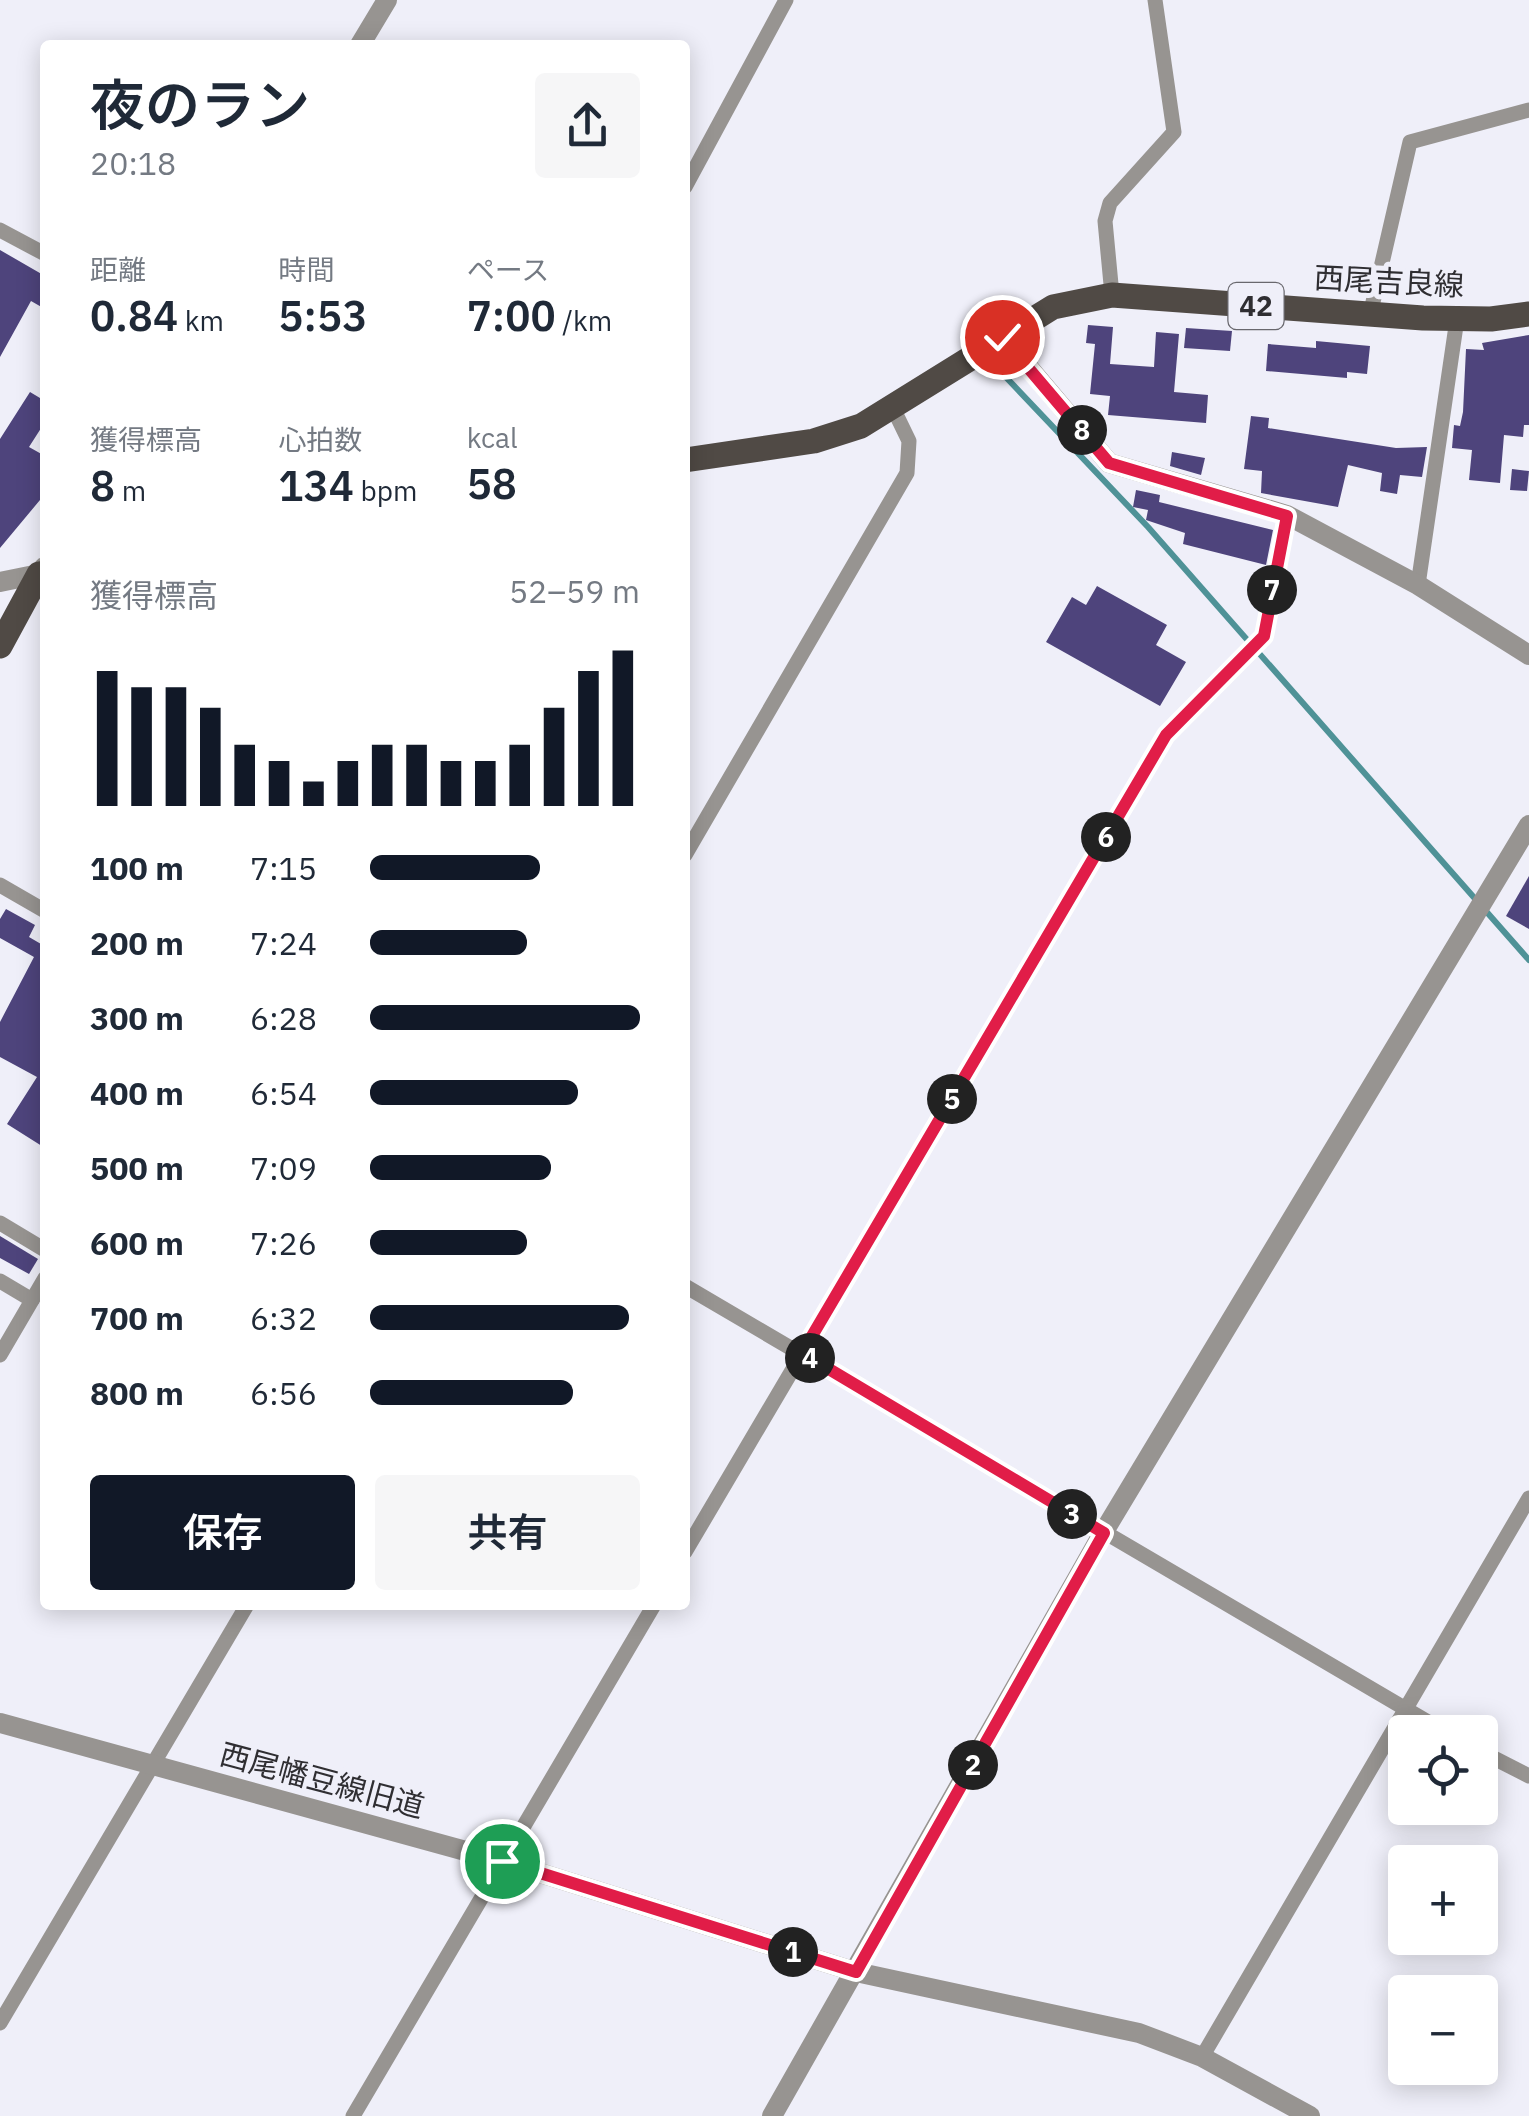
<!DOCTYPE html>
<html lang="ja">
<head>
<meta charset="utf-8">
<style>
	body { margin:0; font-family:"IBM Plex Sans","Noto Sans JP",sans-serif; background:#f6f6f7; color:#1f2937; height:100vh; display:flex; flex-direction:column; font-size:38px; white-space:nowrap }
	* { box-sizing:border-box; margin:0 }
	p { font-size:32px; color:#747a83 }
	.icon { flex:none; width:55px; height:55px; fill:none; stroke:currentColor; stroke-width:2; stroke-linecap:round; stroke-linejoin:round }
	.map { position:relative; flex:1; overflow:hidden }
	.details { position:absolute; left:40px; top:40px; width:650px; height:1570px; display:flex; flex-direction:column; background:#fff; border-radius:10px; box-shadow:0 5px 25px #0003 }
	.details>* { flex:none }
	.tools { position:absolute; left:1388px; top:1715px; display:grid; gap:20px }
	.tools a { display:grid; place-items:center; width:110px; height:110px; border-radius:10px; background:#fff; box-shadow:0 5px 25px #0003; font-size:50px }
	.pin { position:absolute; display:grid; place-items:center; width:85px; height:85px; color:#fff; margin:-42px; border:5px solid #fff; border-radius:50%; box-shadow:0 2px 10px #0007 }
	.km { position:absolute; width:50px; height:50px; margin:-25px; border-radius:50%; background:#222; color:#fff; font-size:28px; line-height:50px; text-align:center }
	.round { display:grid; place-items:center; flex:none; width:105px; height:105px; border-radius:10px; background:#f6f6f7 }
	.summary { display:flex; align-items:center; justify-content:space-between; height:170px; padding:0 50px }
	h1 { font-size:55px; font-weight:600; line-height:75px }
	.metrics { display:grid; grid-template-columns:repeat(3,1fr); gap:15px; height:170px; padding:10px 50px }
	.metrics div { display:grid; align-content:center }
	.metrics b { font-size:42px; font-weight:600 }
	.metrics small { font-size:28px; font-weight:400 }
	.metrics p { font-size:28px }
	.chart { height:280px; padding:20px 50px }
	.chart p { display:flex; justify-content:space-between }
	.chart svg { width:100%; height:180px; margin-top:10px; stroke:#111827; stroke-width:6 }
	.button { display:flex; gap:20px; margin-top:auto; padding:20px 50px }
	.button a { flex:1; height:115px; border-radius:10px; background:#111827; color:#fff; font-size:40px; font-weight:600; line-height:115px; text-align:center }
	.button a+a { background:#f6f6f7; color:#1f2937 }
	ul { padding:0 50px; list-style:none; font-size:32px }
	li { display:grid; grid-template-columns:160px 120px 1fr; align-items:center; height:75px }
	li i { height:25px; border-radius:12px; background:#111827 }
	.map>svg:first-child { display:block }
</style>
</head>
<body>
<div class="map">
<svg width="1529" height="2116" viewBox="0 0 1529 2116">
	<rect width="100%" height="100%" fill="#efeff9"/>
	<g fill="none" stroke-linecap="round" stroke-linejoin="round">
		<polyline stroke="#4f9297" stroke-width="6" points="1000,371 1148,527 1529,960"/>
	</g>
	<g fill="#4e447c">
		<polygon points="0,250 45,276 45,309 31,301 0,357"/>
		<polygon points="1088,325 1113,327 1110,364 1154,367 1156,332 1179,334 1174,392 1208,395 1206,423 1108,415 1110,396 1090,394 1095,344 1086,343"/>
		<polygon points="1186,328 1232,331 1230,351 1184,348"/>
		<polygon points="1529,335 1529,425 1524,425 1523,437 1504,435 1500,483 1469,480 1472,450 1452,448 1454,425 1460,426 1463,412 1466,349 1484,350 1482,343"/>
		<polygon points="1316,341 1370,346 1367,374 1347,372 1347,378 1266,371 1268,344 1316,348"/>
		<polygon points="30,392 45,401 45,422 29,447 45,456 45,494 0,548 0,439"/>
		<polygon points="1251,416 1269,418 1268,428 1396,448 1427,447 1422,477 1400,475 1397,494 1380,491 1382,473 1348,465 1338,507 1261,493 1262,471 1244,469"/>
		<polygon points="1172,452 1205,458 1201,475 1170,466"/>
		<polygon points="1512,469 1529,471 1527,491 1510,490"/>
		<polygon points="1136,490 1160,495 1159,502 1273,530 1266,565 1183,544 1185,533 1146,520 1148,510 1133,507"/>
		<polygon points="1097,586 1167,625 1156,645 1186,662 1160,706 1046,642 1072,597 1086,605"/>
		<polygon points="1529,876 1529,929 1506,916"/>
		<polygon points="6,909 35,925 29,937 41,944 45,938 45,1148 7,1124 37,1077 0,1057 0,1022 34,957 0,938 0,919"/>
		<polygon points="0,1236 38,1259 29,1274 0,1258"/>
	</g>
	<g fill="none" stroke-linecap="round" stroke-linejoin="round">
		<g stroke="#979491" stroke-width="15">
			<polyline points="685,187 786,0"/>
			<polyline points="0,230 45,254"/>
			<polyline points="1112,295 1105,221 1110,203 1174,132 1155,0"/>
			<polyline points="1370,315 1410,142 1529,110"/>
			<polyline points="1418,585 1457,319"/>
			<polyline points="685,855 907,473 909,441 893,408"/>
			<polyline points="0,885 45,911"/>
			<polyline points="0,1223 45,1250"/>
			<polyline points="0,1281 32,1300"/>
			<polyline points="685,1286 1445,1732"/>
			<polyline points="0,1355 45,1278"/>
			<polyline points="685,1552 1167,735 1263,635 1287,515"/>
			<polyline points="1480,1751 1529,1776"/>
			<polyline points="0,2023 247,1605"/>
			<polyline points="1202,2057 1529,1498"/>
			<polyline points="353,2116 654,1605"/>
		</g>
		<g stroke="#979491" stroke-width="20">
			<polyline points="360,45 387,0"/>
			<polyline points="1003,337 1109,463 1287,515 1418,585 1529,655"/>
			<polyline points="0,582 39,574 44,567"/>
			<polyline points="0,1723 502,1861 856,1972 1139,2033 1202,2057 1310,2116"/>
			<polyline points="772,2116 1103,1533 1529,825"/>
		</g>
		<g stroke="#504a45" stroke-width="25">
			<polyline points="685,460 814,441 861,426 1053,307 1112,295 1423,318 1491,319 1529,314"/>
			<polyline points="0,646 39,574 45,573"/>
		</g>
	</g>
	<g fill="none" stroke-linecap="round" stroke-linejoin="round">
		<g stroke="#fff" stroke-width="20">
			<polyline id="route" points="502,1861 856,1972 1104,1533 802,1353 1166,735 1264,636 1287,516 1109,463 1002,337"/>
		</g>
		<use href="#route" stroke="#e11d48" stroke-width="12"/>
	</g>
	<g text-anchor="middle" stroke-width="10" stroke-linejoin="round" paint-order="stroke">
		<rect fill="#efeff9" stroke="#69686e" stroke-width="2.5" x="1228.5" y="283" width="55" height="46" rx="8"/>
		<g font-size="28" font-weight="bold" fill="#2f2e32">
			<text x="1256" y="316">42</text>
		</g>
		<g font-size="30" fill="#2f2e32" stroke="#efeff9">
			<text transform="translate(1389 282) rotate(3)" y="10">西尾吉良線</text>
			<text transform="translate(322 1781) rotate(15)" y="10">西尾幡豆線旧道</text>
		</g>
	</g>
</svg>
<div class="tools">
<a><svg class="icon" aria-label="locate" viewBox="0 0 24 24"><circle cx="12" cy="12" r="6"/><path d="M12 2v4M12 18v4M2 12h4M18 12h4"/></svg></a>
<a>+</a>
<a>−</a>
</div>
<div class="pin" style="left:502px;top:1861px;background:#1e9e55"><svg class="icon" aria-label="arrive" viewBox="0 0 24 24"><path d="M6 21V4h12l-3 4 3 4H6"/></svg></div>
<div class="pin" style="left:1002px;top:337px;background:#d93025"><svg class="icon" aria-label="check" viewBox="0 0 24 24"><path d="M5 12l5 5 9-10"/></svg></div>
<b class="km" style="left:793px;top:1952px">1</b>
<b class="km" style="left:973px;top:1765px">2</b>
<b class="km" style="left:1072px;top:1514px">3</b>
<b class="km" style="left:810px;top:1358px">4</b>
<b class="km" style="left:952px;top:1099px">5</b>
<b class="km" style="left:1106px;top:837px">6</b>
<b class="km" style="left:1272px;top:590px">7</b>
<b class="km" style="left:1082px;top:430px">8</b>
<section class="details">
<div class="summary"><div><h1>夜のラン</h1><p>20:18</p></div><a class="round"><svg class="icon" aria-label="share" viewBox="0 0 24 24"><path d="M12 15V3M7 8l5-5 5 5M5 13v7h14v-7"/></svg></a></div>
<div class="metrics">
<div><p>距離</p><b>0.84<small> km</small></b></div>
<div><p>時間</p><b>5:53</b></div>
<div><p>ペース</p><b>7:00<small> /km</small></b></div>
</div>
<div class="metrics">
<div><p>獲得標高</p><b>8<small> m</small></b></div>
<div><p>心拍数</p><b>134<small> bpm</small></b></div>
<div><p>kcal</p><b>58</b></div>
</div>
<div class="chart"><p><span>獲得標高</span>52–59 m</p>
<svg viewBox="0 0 160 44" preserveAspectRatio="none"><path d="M5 44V11M15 44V15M25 44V15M35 44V20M45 44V29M55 44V33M65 44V38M75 44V33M85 44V29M95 44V29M105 44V33M115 44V33M125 44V29M135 44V20M145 44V11M155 44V6"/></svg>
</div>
<ul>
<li><b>100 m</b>7:15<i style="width:63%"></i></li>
<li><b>200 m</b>7:24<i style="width:58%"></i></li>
<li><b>300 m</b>6:28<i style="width:100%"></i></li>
<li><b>400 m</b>6:54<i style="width:77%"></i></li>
<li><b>500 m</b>7:09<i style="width:67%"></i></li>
<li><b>600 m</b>7:26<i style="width:58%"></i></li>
<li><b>700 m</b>6:32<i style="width:96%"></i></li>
<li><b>800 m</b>6:56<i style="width:75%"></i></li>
</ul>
<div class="button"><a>保存</a><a>共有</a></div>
</section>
</div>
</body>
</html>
